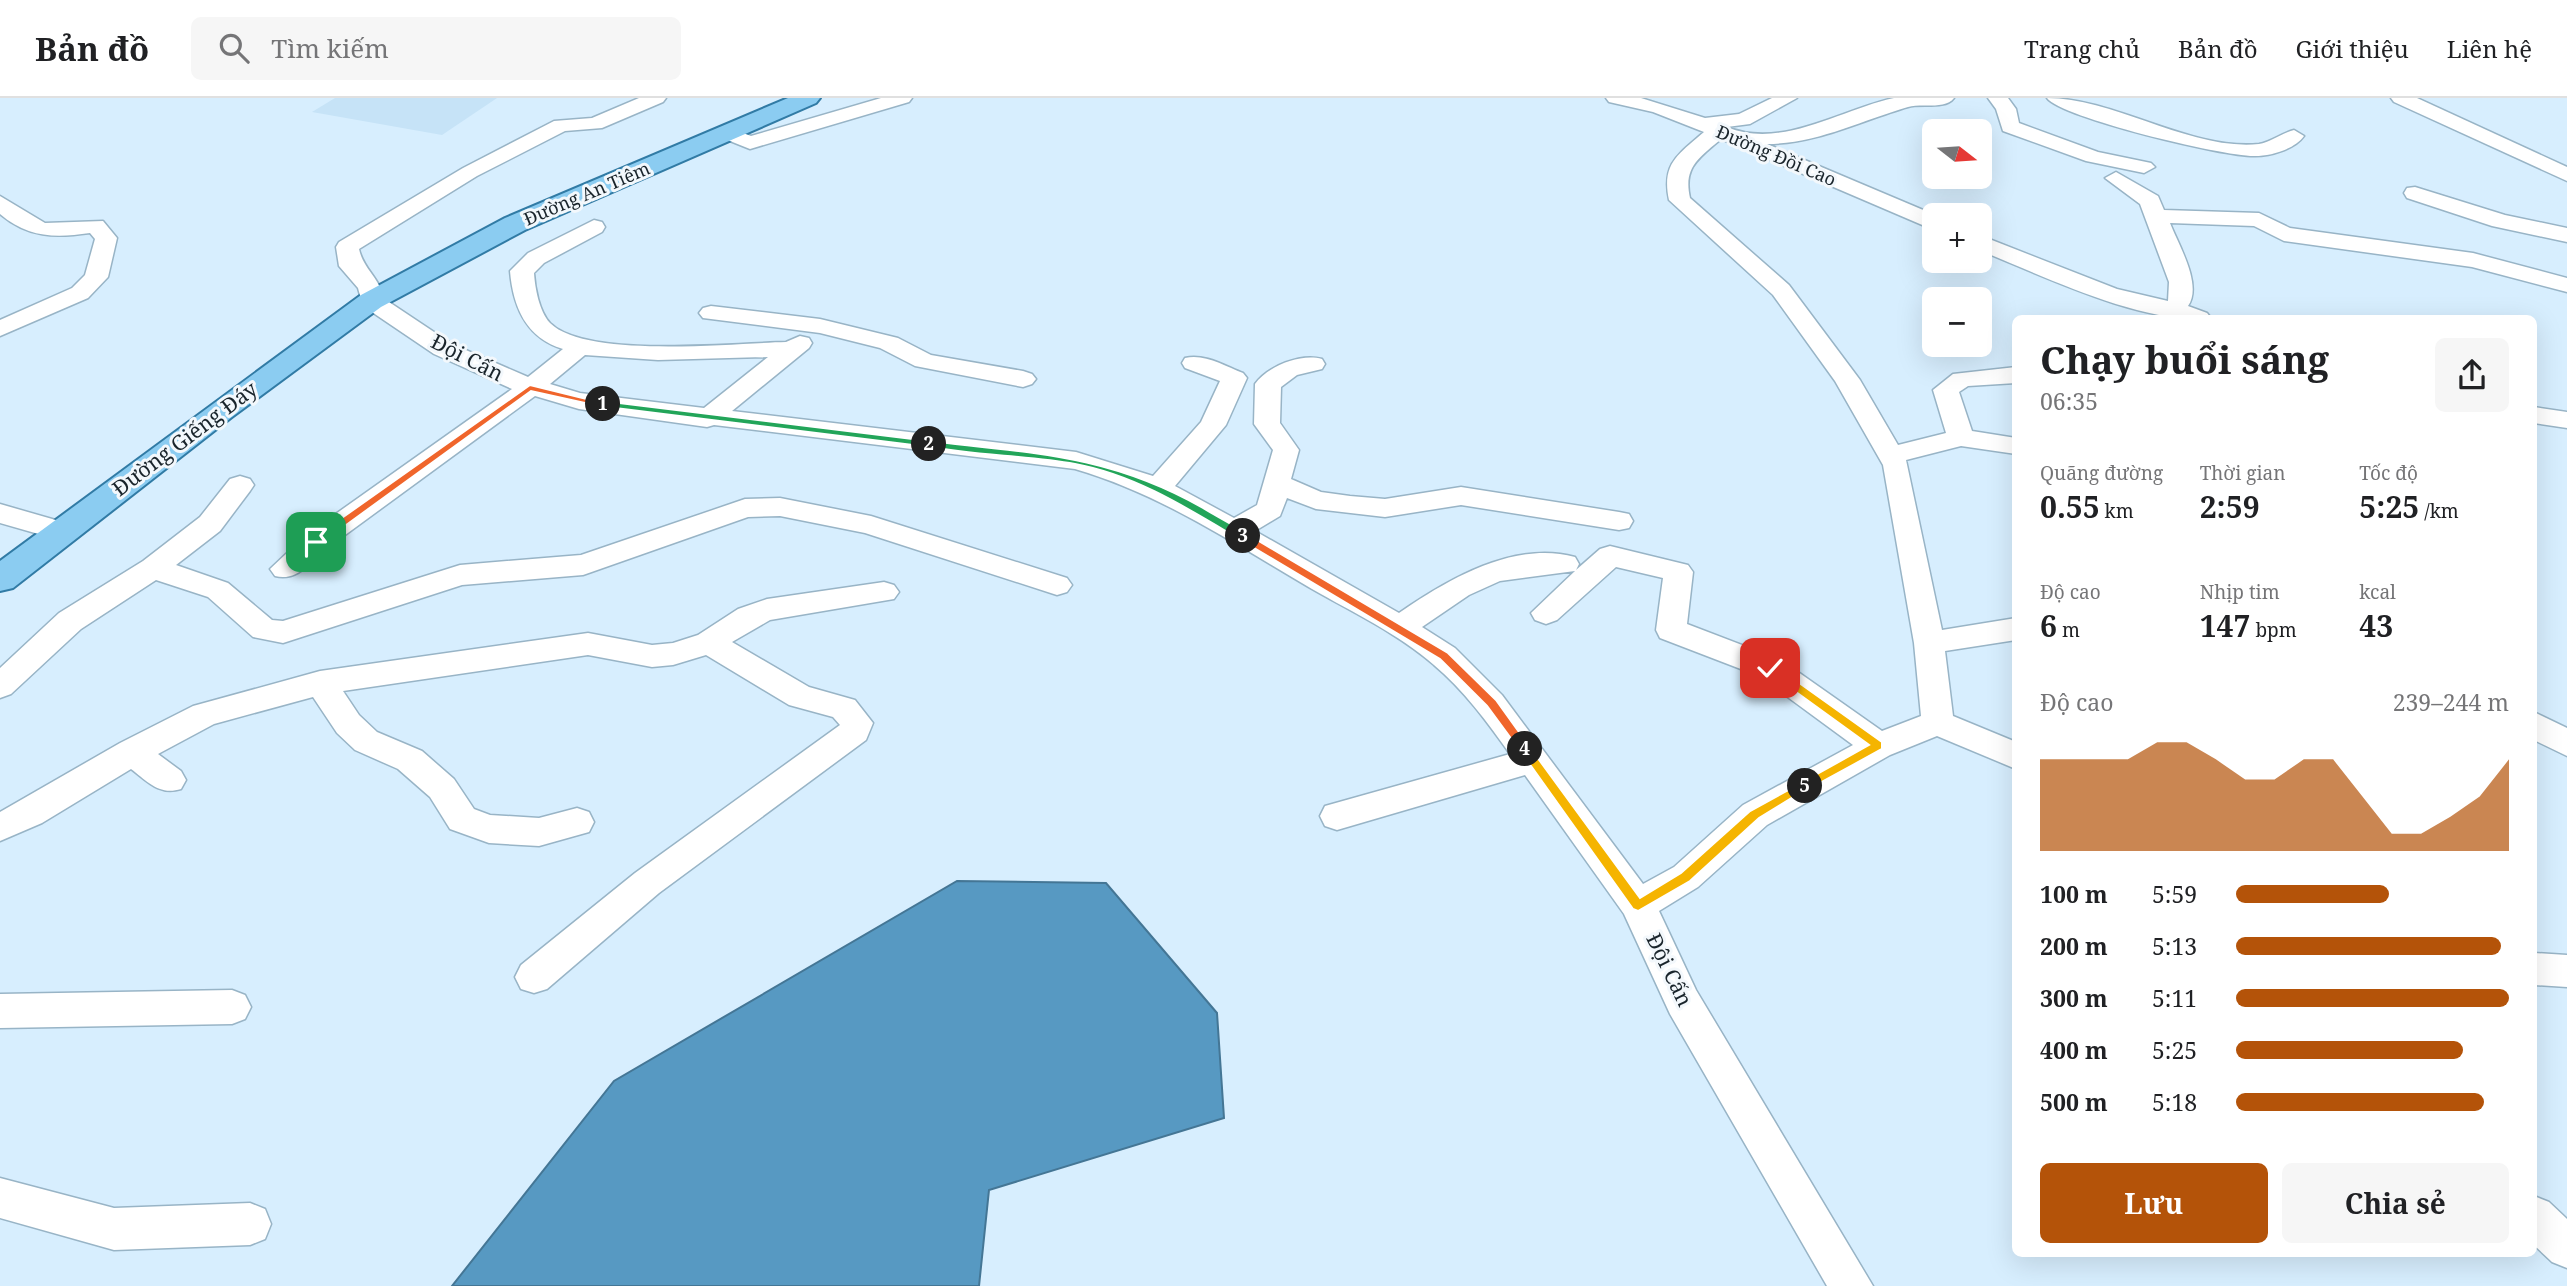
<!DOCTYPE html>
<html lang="vi">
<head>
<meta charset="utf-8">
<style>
	body { margin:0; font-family:"Noto Serif",serif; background:#f6f6f6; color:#202124; height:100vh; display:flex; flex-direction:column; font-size:26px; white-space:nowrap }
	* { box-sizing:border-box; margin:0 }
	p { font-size:23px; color:#757577 }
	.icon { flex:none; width:38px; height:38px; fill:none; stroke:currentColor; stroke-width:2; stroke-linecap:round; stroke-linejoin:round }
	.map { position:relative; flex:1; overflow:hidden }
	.panel { position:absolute; left:2012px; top:217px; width:525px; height:942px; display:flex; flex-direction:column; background:#fff; border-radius:10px; box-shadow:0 7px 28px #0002 }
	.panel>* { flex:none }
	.needle { width:46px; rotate:107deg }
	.buttons { position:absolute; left:1922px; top:21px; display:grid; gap:14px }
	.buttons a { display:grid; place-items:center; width:70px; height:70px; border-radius:10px; background:#fff; box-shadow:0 7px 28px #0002; font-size:35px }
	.pin { position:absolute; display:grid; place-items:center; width:60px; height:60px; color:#fff; margin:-30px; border-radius:14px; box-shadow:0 4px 10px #0006 }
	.km { position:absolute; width:35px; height:35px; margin:-18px; border-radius:50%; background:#222; color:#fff; font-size:19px; line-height:35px; text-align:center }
	.round { display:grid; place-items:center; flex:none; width:74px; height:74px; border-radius:10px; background:#f6f6f6 }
	.overview { display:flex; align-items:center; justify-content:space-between; height:119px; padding:0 28px }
	h1 { font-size:38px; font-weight:700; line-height:52px }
	.figures { display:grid; grid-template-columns:repeat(3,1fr); gap:10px; height:119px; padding:7px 28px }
	.figures div { display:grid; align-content:center }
	.figures b { font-size:30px; font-weight:700 }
	.figures small { font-size:19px; font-weight:400 }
	.figures p { font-size:19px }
	.chart { height:196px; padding:14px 28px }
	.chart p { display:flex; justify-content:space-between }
	.chart svg { width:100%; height:126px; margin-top:7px; fill:#b45309; opacity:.7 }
	.cta { display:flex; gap:14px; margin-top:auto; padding:14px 28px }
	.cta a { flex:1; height:80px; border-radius:10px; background:#b45309; color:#fff; font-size:28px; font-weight:700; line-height:80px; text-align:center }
	.cta a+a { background:#f6f6f6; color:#202124 }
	ul { padding:0 28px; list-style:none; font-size:23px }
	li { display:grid; grid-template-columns:112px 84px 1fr; align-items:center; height:52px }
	li i { height:18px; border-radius:9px; background:#b45309 }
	header { display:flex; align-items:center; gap:42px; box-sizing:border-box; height:98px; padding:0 35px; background:#fff; border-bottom:2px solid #e0e0e0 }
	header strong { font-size:33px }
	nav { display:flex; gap:38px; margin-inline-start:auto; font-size:24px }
	.search { width:490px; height:63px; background:#f6f6f6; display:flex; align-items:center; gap:18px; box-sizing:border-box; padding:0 24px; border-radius:10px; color:#757577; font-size:26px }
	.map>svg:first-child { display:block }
</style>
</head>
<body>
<header>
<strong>Bản đồ</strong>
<div class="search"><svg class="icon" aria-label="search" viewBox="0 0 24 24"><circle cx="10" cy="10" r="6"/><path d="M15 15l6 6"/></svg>Tìm kiếm</div>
<nav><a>Trang chủ</a><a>Bản đồ</a><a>Giới thiệu</a><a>Liên hệ</a></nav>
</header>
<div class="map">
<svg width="2567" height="1188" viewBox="0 0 2567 1188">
	<rect width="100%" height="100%" fill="#d7eefe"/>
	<polygon fill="#c6e3f7" points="335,0 497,0 442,37 312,14"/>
	<polygon fill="#5799c2" stroke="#447695" stroke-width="2" points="957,783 1106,785 1217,915 1224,1020 989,1092 979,1188 452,1188 614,983"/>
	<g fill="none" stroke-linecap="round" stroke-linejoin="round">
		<g stroke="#98b4c6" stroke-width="3">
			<g id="minor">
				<path d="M639,0H666L663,4L602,30L565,33L477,78L359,151C363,171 381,181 383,200L452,246L528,279L563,251C526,240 513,209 510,173L528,155L594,122L602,124L605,129L602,134L544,165L534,175C535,190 539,213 550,225C586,261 735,245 786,244L800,238L809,240L812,245L809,250L732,313L1076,354L1153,378L1201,324L1220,283L1185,270L1182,265L1185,260C1204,255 1225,268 1243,275L1247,280L1226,327L1175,388L1234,420L1257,407L1273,352L1254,326L1255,286C1268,268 1301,255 1322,261L1325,266L1322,271L1297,277L1281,289L1280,325L1299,352L1291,381L1321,394L1350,398L1385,401L1461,389L1619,414L1629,416L1633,423L1629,430L1619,432L1461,407L1385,419L1316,411L1287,400L1280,418L1255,433L1399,515C1447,482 1514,442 1575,459L1579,466L1576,472L1600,451L1610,448L1688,467L1693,474L1687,526L1781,562L1882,633L1921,618L1914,545L1883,367L1835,283L1773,197L1669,102C1661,65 1679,56 1704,34L1653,14L1609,4L1606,0H1641L1705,20L1739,16L1772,0H1797L1750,26L1727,29C1781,52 1842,11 1894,0C1913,0 1935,0 1954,0C1945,12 1921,5 1908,9C1860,23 1816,46 1767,46L1935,117L1934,132L1721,41C1699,60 1683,69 1690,100L1789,187L1860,282L1898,347L1946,335L1933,292L1953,276L2016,269V285L1968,288L1959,294L1972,333L2016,340V356L1961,348L1906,362L1942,532L2016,520V542L1945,553L1953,618L2016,644V671L1937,638L1890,657L1767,727L1698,789L1659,813L1696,892L1873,1188H1827L1670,916L1624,816L1525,677L1337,732L1325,728L1320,718L1325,708L1510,656C1487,624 1464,592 1434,567C1399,536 1352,514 1312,491C1235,446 1161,396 1075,371L714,327L707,329L579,311L535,298L326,451C311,464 297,484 275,478L270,471L306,437L512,291L434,256L363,208L358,190L339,168L336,149L339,144L463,70L554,23L592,20ZM585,257L658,262L768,259L704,310L580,295L550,286ZM1616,469L1663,480L1656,532L1660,540L1759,578L1853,647L1743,707L1674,769L1643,786L1502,597L1455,550L1422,529L1469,497L1500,483L1575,473L1531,515L1535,522L1546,526L1557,522Z"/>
				<polygon points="881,0 912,0 909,4 750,51 720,39 717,35 727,29 751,38"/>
				<polygon points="1988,0 2008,0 2016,11 2019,25 2098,54 2151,65 2155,69 2144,75 2086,63 2003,33 1996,11"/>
				<path d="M2047,0C2115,0 2191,53 2259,46C2271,44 2282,35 2294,32L2304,38C2295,51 2271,58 2255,58C2225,59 2062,20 2047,0Z"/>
				<polygon points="2391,0 2417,0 2567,69 2567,83 2394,4"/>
				<path d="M2116,74L2158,98L2164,112L2259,115L2290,130L2473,155L2567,180V194L2472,169L2284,143L2254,128L2170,125C2178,146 2203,187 2188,208L2207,215L2211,220C2142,227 2044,178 1979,152V137L2117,191L2168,203L2169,184L2140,106L2105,80Z"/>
				<polygon points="2415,89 2505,117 2567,130 2567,144 2492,128 2407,100 2404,95 2407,90"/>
				<path d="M0,98L45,125L103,123L117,140L108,179L88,200L0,238V222L72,190L85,177L95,141L90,135C55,140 28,140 0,116Z"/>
				<polygon points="711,208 820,221 898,240 931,257 1023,273 1032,276 1036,281 1032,286 1023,289 915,268 880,250 820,235 703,220 699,215 703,210"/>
				<polygon points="2534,309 2567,314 2567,330 2534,325"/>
				<polygon points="240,378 250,381 254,387 250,393 220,433 176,467 228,485 272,522 283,523 460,467 581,457 745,401 780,400 871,418 1067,480 1072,487 1067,494 1057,497 865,435 780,418 748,419 583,477 462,487 283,545 253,539 208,499 156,482 81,531 11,596 0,600 0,570 59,515 143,463 200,419 230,381"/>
				<polygon points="0,406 73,427 77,434 73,441 63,443 0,425"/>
				<path d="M884,484L894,487L899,494L894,501L770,522L732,544L809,589L855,602L873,625L866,642L659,795L547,891L534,895L521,891L515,879L521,867L635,775L840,627L833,619L789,607L706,557L673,567L652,569L588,557L343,593L359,617L377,634L422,653L454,681L474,711L490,717L539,720L577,710L589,714L594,724L589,734L539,748L489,745L450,731L430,699L398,671L355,652L337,635L313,599L214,626L158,656L181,673L186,682L181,691C159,698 147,683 131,671L42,725L0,743V714L120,645L193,608L320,573L588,535L652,547L673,545L698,537L738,511L767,501Z"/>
				<polygon points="2534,614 2567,630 2567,658 2534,642"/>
				<polygon points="2534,855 2567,857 2567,889 2534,887"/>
				<polygon points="232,892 245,897 251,909 245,921 232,926 0,930 0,896"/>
				<polygon points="0,1080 114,1110 250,1105 265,1111 271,1126 265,1141 250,1147 114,1152 0,1120"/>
				<polygon points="2534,1098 2549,1104 2567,1121 2567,1170 2552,1164 2534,1147"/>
			</g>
		</g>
		<g stroke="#317ba5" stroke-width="4">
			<polygon id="major" points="788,0 820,0 816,5 525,132 381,209 232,319 13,490 0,493 0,463 361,197 505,120"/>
		</g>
		<use href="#minor" fill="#fff" fill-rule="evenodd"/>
		<use href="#major" fill="#8bccf1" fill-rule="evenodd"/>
	</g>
	<polygon fill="#f0652b" stroke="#fff" stroke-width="2" points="530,287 607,306 603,309 531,293 320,446 312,446 312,441"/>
	<polygon fill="#22a559" stroke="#fff" stroke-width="2" points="603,303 929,343 934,346 929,349 599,308"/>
	<path fill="#22a559" stroke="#fff" stroke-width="2" d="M929,343C1033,355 1110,357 1203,410C1217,419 1236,427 1248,438L1239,441C1187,410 1135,377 1075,366C1026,357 974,358 926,348Z"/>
	<polygon fill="#f0652b" stroke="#fff" stroke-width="2" points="1239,436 1247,436 1448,555 1496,602 1529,648 1529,654 1521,654 1487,608 1440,561 1239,441"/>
	<polygon fill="#f5b400" stroke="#fff" stroke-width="2" points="1525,647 1529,648 1640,800 1681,775 1750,713 1801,685 1809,685 1811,688 1759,720 1690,783 1638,813 1633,811 1521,654 1519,651"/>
	<polygon fill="#f5b400" stroke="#fff" stroke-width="2" points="1767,567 1774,567 1882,644 1882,651 1809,691 1801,691 1801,685 1869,647 1767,573"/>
	<g text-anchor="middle" stroke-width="6" stroke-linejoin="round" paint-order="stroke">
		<g font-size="18" fill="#19242b" stroke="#f3f8fc">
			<text transform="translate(1776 58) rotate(23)" y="6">Đường Đồi Cao</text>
			<text transform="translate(587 96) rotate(-23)" y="6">Đường An Tiêm</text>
		</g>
		<g font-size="21" fill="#19242b" stroke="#f3f8fc">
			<text transform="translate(467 260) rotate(27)" y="7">Đội Cấn</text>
			<text transform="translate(185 341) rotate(-37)" y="7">Đường Giếng Đáy</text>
			<text transform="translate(1669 872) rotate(64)" y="7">Đội Cấn</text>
		</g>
	</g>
</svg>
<div class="buttons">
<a><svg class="needle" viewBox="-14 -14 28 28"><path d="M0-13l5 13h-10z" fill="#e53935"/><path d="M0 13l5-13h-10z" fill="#757577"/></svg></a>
<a>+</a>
<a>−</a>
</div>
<div class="pin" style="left:316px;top:444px;background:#1e9e55"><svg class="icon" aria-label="arrive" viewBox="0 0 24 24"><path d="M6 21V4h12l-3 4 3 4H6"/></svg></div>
<div class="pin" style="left:1770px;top:570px;background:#d93025"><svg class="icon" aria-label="check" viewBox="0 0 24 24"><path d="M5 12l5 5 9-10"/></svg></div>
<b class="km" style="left:603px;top:306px">1</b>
<b class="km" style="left:929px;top:346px">2</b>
<b class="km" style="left:1243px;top:438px">3</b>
<b class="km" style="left:1525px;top:651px">4</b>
<b class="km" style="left:1805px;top:688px">5</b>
<section class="panel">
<div class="overview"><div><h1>Chạy buổi sáng</h1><p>06:35</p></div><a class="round"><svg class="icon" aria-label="share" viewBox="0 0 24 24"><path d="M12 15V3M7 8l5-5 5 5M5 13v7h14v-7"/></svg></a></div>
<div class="figures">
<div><p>Quãng đường</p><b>0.55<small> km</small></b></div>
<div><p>Thời gian</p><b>2:59</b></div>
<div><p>Tốc độ</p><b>5:25<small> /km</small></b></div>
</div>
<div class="figures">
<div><p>Độ cao</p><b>6<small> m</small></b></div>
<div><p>Nhịp tim</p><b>147<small> bpm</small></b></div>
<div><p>kcal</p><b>43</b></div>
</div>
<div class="chart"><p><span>Độ cao</span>239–244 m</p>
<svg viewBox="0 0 160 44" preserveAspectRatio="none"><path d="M0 44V12L10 12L20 12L30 12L40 6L50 6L60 12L70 19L80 19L90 12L100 12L110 25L120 38L130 38L140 32L150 25L160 12V44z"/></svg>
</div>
<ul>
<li><b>100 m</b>5:59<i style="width:56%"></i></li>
<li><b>200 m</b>5:13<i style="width:97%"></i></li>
<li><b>300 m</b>5:11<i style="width:100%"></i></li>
<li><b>400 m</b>5:25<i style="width:83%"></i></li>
<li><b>500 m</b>5:18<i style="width:91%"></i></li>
</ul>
<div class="cta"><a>Lưu</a><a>Chia sẻ</a></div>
</section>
</div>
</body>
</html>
